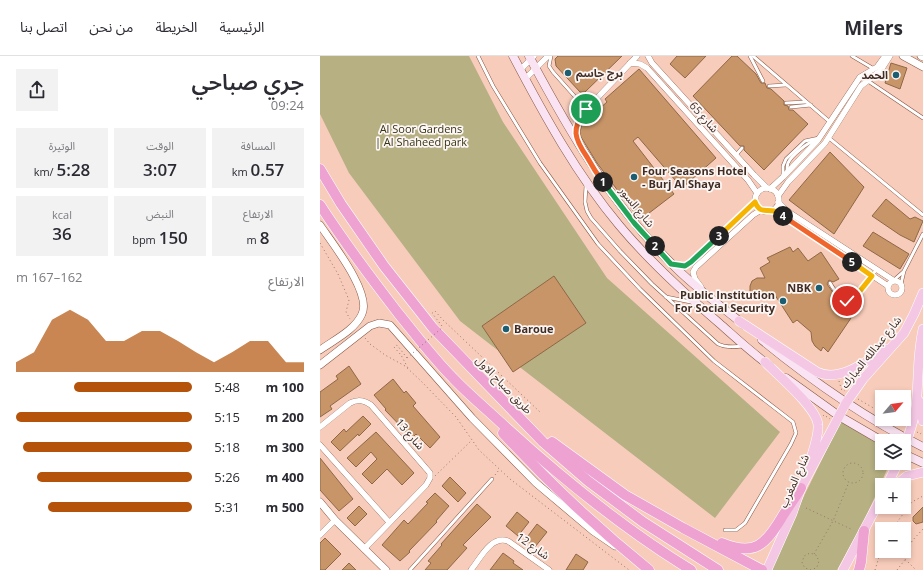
<!DOCTYPE html>
<html lang="ar">
<head>
<meta charset="utf-8">
<style>
	body { margin:0; font-family:"Open Sans","Noto Sans Arabic",sans-serif; background:#f2f2f3; color:#2b2b33; direction:rtl; height:100vh; display:flex; flex-direction:column; font-size:15px; white-space:nowrap }
	* { box-sizing:border-box; margin:0 }
	p { font-size:13px; color:#7c7c81 }
	.icon { flex:none; width:22px; height:22px; fill:none; stroke:currentColor; stroke-width:2; stroke-linecap:round; stroke-linejoin:round }
	.map { position:relative; flex:1; overflow:hidden; direction:ltr }
	.panel { display:flex; flex-direction:column; background:#fff; width:320px }
	.panel>* { flex:none }
	.needle { width:26px; rotate:61deg }
	.controls { position:absolute; left:555px; top:334px; display:grid; gap:8px }
	.controls a { display:grid; place-items:center; width:36px; height:36px; border-radius:0px; background:#fff; box-shadow:0 2px 6px #0003; font-size:20px }
	.pin { position:absolute; display:grid; place-items:center; width:34px; height:34px; color:#fff; margin:-17px; border:2px solid #fff; border-radius:50%; box-shadow:0 1px 4px #0007 }
	.km { position:absolute; width:20px; height:20px; margin:-10px; border-radius:50%; background:#222; color:#fff; font-size:11px; line-height:20px; text-align:center }
	.round { display:grid; place-items:center; flex:none; width:42px; height:42px; border-radius:0px; background:#f2f2f3 }
	.summary { display:flex; align-items:center; justify-content:space-between; height:68px; padding:0 16px }
	h1 { font-size:22px; font-weight:600; line-height:30px }
	.metrics { display:grid; grid-template-columns:repeat(3,1fr); gap:6px; height:68px; padding:4px 16px }
	.metrics div { display:grid; align-content:center; border-radius:0px; background:#f2f2f3; text-align:center }
	.metrics b { font-size:17px; font-weight:600 }
	.metrics small { font-size:11px; font-weight:400 }
	.metrics p { font-size:11px }
	.chart { height:112px; padding:8px 16px }
	.chart p { display:flex; justify-content:space-between }
	.chart svg { width:100%; height:72px; margin-top:4px; fill:#b45309; opacity:.7 }
	ul { padding:0 16px; list-style:none; font-size:13px }
	li { display:grid; grid-template-columns:64px 48px 1fr; align-items:center; height:30px }
	li i { height:10px; border-radius:5px; background:#b45309 }
	header { display:flex; align-items:center; gap:24px; box-sizing:border-box; height:56px; padding:0 20px; background:#fff; border-bottom:1px solid #e1e1e2 }
	header strong { font-size:19px }
	nav { display:flex; gap:22px; margin-inline-start:auto; font-size:14px }
	main { display:flex; flex:1; min-height:0 }
	.map>svg:first-child { display:block }
</style>
</head>
<body>
<header>
<strong>Milers</strong>
<nav><a>الرئيسية</a><a>الخريطة</a><a>من نحن</a><a>اتصل بنا</a></nav>
</header>
<main>
<div class="map">
<svg width="603" height="514" viewBox="0 0 603 514">
	<rect width="100%" height="100%" fill="#f8ccbb"/>
	<g fill="#b6b083">
		<polygon points="0,0 149,0 183,66 287,222 460,376 395,462 140,265 29,117 0,58"/>
		<polygon points="521,365 562,388 562,407 570,407 545,463 517,514 453,514 452,513 484,440"/>
	</g>
	<g fill="#c89568" stroke="#8e6846">
		<polygon points="238,0 302,0 265,36 260,36 236,10 235,3"/>
		<polygon points="357,0 386,0 365,22 350,8"/>
		<polygon points="412,0 417,0 436,18 441,27 445,27 447,32 451,33 464,45 464,49 468,50 469,54 473,54 488,68 444,114 424,94 424,90 420,90 373,40"/>
		<polygon points="571,7 587,12 580,33 565,27"/>
		<polygon points="319,13 396,102 362,132 318,81 313,85 354,138 320,164 277,107 261,81 260,76 262,68 287,46 285,43"/>
		<polygon points="510,96 544,131 514,178 469,144"/>
		<polygon points="566,143 590,163 595,161 603,165 594,186 580,179 552,160"/>
		<polygon points="553,176 589,198 580,213 543,190"/>
		<polygon points="470,191 473,196 478,192 488,205 501,196 519,223 513,226 509,224 507,228 531,262 508,296 503,291 501,295 495,290 492,285 491,276 477,264 473,267 453,236 447,242 440,244 435,241 430,235 430,230 432,225 437,222 445,222 440,212 450,206 447,202"/>
		<polygon points="234,220 266,267 193,316 162,270"/>
		<polygon points="29,310 41,328 10,350 12,353 0,361 0,336 18,323 16,320"/>
		<polygon points="73,323 84,337 86,335 96,347 93,350 120,381 110,392 96,378 92,382 65,354 66,353 54,339"/>
		<polygon points="43,360 51,368 39,380 38,378 20,395 11,386 24,373 26,376"/>
		<polygon points="56,376 94,417 82,429 67,413 52,428 42,418 57,403 51,396 36,411 27,402"/>
		<polygon points="0,402 33,443 19,455 0,434"/>
		<polygon points="130,421 146,437 138,446 122,430"/>
		<polygon points="115,437 129,450 116,465 117,466 89,495 90,496 80,505 62,489 84,464 88,468 108,447 106,446"/>
		<polygon points="157,448 171,461 143,489 147,492 127,514 105,514 111,507 108,505 122,489 121,488"/>
		<polygon points="39,450 47,458 35,470 27,462"/>
		<polygon points="603,451 603,466 596,468 593,465 593,461"/>
		<polygon points="197,456 209,466 198,480 186,470"/>
		<polygon points="217,468 227,476 215,491 205,484"/>
		<polygon points="5,482 21,498 5,514 0,514 0,487"/>
		<polygon points="183,497 194,505 193,507 203,514 170,514"/>
		<polygon points="256,498 268,506 263,514 246,514"/>
		<polygon points="29,507 36,514 22,514"/>
	</g>
	<g fill="none" stroke-linecap="round" stroke-linejoin="round">
		<g stroke="#865745" stroke-width="4">
			<g id="service">
				<polyline points="158,0 173,30 220,107 278,188 320,233 394,305 473,366 476,377 471,388 425,467 416,474 405,474"/>
				<polyline points="231,0 229,10 233,16 266,53"/>
				<polyline points="430,0 443,25"/>
				<polyline points="433,0 510,66"/>
				<polyline points="532,0 554,13"/>
				<polyline points="548,25 603,62"/>
				<polyline points="449,30 466,29"/>
				<polyline points="466,47 486,46"/>
				<polyline points="471,51 491,49"/>
				<polyline points="509,82 603,159"/>
				<polyline points="416,99 422,92"/>
				<path d="M467,117C467,113 467,110 468,107C472,99 488,86 496,84"/>
				<polyline points="463,121 463,110 466,103 485,85 499,82"/>
				<path d="M266,130L265,146L267,155L271,162L300,195L332,228L398,288C406,292 415,291 423,290"/>
				<polyline points="574,224 583,216"/>
				<path d="M510,227C515,236 521,244 531,245L538,239L556,214"/>
				<polyline points="581,228 584,215 603,178"/>
				<polyline points="346,241 371,246"/>
				<polyline points="90,514 172,423"/>
			</g>
		</g>
		<g stroke="#865745" stroke-width="6">
			<g id="minor">
				<polyline points="328,0 332,7 434,119 447,132"/>
				<polyline points="310,7 320,8 327,12 428,124 437,137"/>
				<polyline points="200,14 214,0"/>
				<polyline points="205,23 228,0"/>
				<path d="M257,82C255,73 257,67 261,59L317,0"/>
				<circle cx="447" cy="144" r="12"/>
				<polyline points="450,133 463,121 498,84 540,21 557,11 565,0"/>
				<polyline points="458,140 468,126 505,87 541,30 561,14 570,0"/>
				<polyline points="458,146 467,155 573,224"/>
				<polyline points="451,154 460,158 568,230"/>
				<polyline points="353,208 365,210 371,206 435,146"/>
				<circle cx="575" cy="232" r="7"/>
				<polyline points="381,231 375,223 373,216 376,211 433,159 441,154"/>
				<path d="M0,371L30,347C38,343 44,344 51,349L110,417V422L106,429L44,493"/>
				<polyline points="0,389 69,466"/>
				<polyline points="0,479 15,464"/>
				<path d="M151,514C160,503 171,479 188,485L229,514"/>
			</g>
		</g>
		<g stroke="#865745" stroke-width="8">
			<g id="tertiary">
				<polyline points="583,0 603,11"/>
				<polyline points="601,0 603,1"/>
				<path d="M0,169C12,187 52,237 42,258C35,274 14,284 0,294"/>
				<polyline points="0,309 50,270 59,267 70,269 152,362 216,427 273,475 295,490"/>
				<polyline points="0,446 15,464 66,514"/>
			</g>
		</g>
		<g stroke="#865745" stroke-width="9">
			<g id="secondary">
				<path d="M193,0C224,59 257,119 299,169C329,205 364,237 399,267C416,282 432,297 450,310"/>
				<path d="M209,0C249,75 291,148 352,208C374,231 400,249 424,269"/>
				<path d="M442,284C492,325 545,362 603,391"/>
				<polyline points="466,322 519,360 562,385"/>
				<polyline points="584,398 603,407"/>
			</g>
		</g>
		<g stroke="#fff" stroke-width="10">
			<g id="primary">
				<path d="M419,265L497,316C520,327 547,305 566,293"/>
				<path d="M445,306C458,319 497,352 498,369C499,381 492,397 489,409"/>
				<polyline points="599,345 603,365"/>
				<path d="M584,392C589,379 594,365 596,350C599,324 597,300 603,273"/>
				<polyline points="567,429 578,407"/>
				<polyline points="576,429 587,420 603,416"/>
				<polyline points="447,514 472,458 481,432 526,347 543,323 584,277 594,258 603,237"/>
				<polyline points="523,514 562,440"/>
			</g>
		</g>
		<g stroke="#fff" stroke-width="11">
			<g id="motorway">
				<polyline points="0,113 21,148 64,210 113,272 223,386 268,425 323,466 398,514"/>
				<path d="M0,149C24,186 51,222 78,257C96,279 113,302 133,322C147,337 164,351 179,365C239,420 302,472 371,514"/>
				<path d="M183,377C228,426 277,472 329,514"/>
				<polyline points="232,386 305,439 363,472 442,514"/>
				<path d="M402,487C435,501 446,488 462,461C468,451 475,442 481,432"/>
				<polyline points="539,514 541,506 544,475"/>
			</g>
		</g>
		<g stroke="#96776b" stroke-width="1" stroke-dasharray="1 3" stroke-linecap="butt">
			<polyline points="0,187 18,218 29,244 26,256 30,263"/>
			<polyline points="122,270 112,257 115,255 123,264 220,356"/>
			<polyline points="45,282 50,288 65,299 85,310 101,325 136,361 159,394 190,423 309,514"/>
			<polyline points="87,302 77,289 74,291 81,299 89,314"/>
			<polyline points="519,325 521,332"/>
			<polyline points="521,333 525,335"/>
			<polyline points="538,343 562,357"/>
			<polyline points="503,360 504,359 510,363"/>
			<polyline points="573,363 584,369"/>
			<polyline points="597,376 600,378 603,376"/>
			<circle cx="533" cy="417" r="10"/>
			<polyline points="175,419 179,414"/>
			<polyline points="115,420 152,384"/>
			<polyline points="486,452 533,474"/>
			<polyline points="572,473 592,446 603,440"/>
			<polyline points="561,485 562,486"/>
			<polyline points="575,495 582,501"/>
			<polyline points="494,498 513,465 529,426"/>
			<polyline points="588,506 596,514"/>
			<polyline points="491,514 485,512 482,507 484,500 490,497 496,499 499,505 497,511 492,514"/>
			<polyline points="555,514 562,491"/>
			<polyline points="577,514 587,501 592,485 603,473"/>
		</g>
		<use href="#service" stroke="#fff" stroke-width="3"/>
		<use href="#minor" stroke="#fff" stroke-width="5.5"/>
		<use href="#tertiary" stroke="#fff" stroke-width="7"/>
		<use href="#secondary" stroke="#fae3f2" stroke-width="8"/>
		<use href="#primary" stroke="#f4c7e4" stroke-width="9"/>
		<use href="#motorway" stroke="#eda2d2" stroke-width="10"/>
		<g stroke="#96776b" stroke-width="1" stroke-dasharray="1 3" stroke-linecap="butt">
			<polyline points="87,302 123,271"/>
			<polyline points="582,501 588,506"/>
		</g>
	</g>
	<g fill="none" stroke-linecap="round" stroke-linejoin="round">
		<g stroke="#fff" stroke-width="8">
			<path id="split-1" d="M266,53C251,73 254,82 267,101C272,110 277,118 283,126"/>
		</g>
		<g stroke="#fff" stroke-width="8">
			<polyline id="split-2" points="283,126 315,168 335,190"/>
		</g>
		<g stroke="#fff" stroke-width="8">
			<polyline id="split-3" points="335,190 351,208 365,210 371,206 399,180"/>
		</g>
		<g stroke="#fff" stroke-width="8">
			<path id="split-4" d="M399,180L435,146C440,158 445,153 454,155C457,156 460,158 463,160"/>
		</g>
		<g stroke="#fff" stroke-width="8">
			<polyline id="split-5" points="463,160 532,206"/>
		</g>
		<g stroke="#fff" stroke-width="8">
			<polyline id="split-6" points="527,245 532,245 552,220 532,206"/>
		</g>
		<use href="#split-1" stroke="#f0652b" stroke-width="5"/>
		<use href="#split-2" stroke="#22a559" stroke-width="5"/>
		<use href="#split-3" stroke="#22a559" stroke-width="5"/>
		<use href="#split-4" stroke="#f5b400" stroke-width="5"/>
		<use href="#split-5" stroke="#f0652b" stroke-width="5"/>
		<use href="#split-6" stroke="#f5b400" stroke-width="5"/>
	</g>
	<g fill="#1b5e71" stroke="#fcf7f4" stroke-width="1.5">
		<circle cx="248" cy="17" r="4"/>
		<circle cx="576" cy="19" r="4"/>
		<circle cx="314" cy="121" r="4"/>
		<circle cx="499" cy="232" r="4"/>
		<circle cx="463" cy="245" r="4"/>
		<circle cx="186" cy="273" r="4"/>
	</g>
	<g text-anchor="middle" stroke-width="3.5" stroke-linejoin="round" paint-order="stroke">
		<g font-size="11" font-weight="bold" fill="#422d25" stroke="#fcf7f4" text-anchor="start">
			<text x="256" y="21">برج جاسم</text>
			<text x="568" y="23" text-anchor="end">الحمد</text>
			<text x="322" y="119">Four Seasons Hotel<tspan x="322" dy="13">- Burj Al Shaya</tspan></text>
			<text x="491" y="236" text-anchor="end">NBK</text>
			<text x="455" y="243" text-anchor="end">Public Institution<tspan x="455" dy="13">For Social Security</tspan></text>
			<text x="194" y="277">Baroue</text>
		</g>
		<g font-size="11" fill="#422d25" stroke="#fcf7f4">
			<text transform="translate(384 61) rotate(48)" y="4">شارع 65</text>
			<text transform="translate(317 151) rotate(51)" y="4">شارع السور</text>
			<text transform="translate(551 296) rotate(-51)" y="4">شارع عبدالله المبارك</text>
			<text transform="translate(184 329) rotate(46)" y="4">طريق صباح الاول</text>
			<text transform="translate(90 378) rotate(49)" y="4">شارع 13</text>
			<text transform="translate(474 425) rotate(-66)" y="4">شارع المغرب</text>
			<text transform="translate(213 490) rotate(35)" y="4">شارع 12</text>
		</g>
		<g font-size="11" fill="#373315" stroke="#fcf7f4">
			<text x="101" y="77">Al Soor Gardens<tspan x="101" dy="13">| Al Shaheed park</tspan></text>
		</g>
	</g>
</svg>
<div class="controls">
<a><svg class="needle" viewBox="-14 -14 28 28"><path d="M0-13l5 13h-10z" fill="#e53935"/><path d="M0 13l5-13h-10z" fill="#7c7c81"/></svg></a>
<a><svg class="icon" aria-label="layers" viewBox="0 0 24 24"><path d="M12 4l9 5-9 5-9-5zM3 14l9 5 9-5"/></svg></a>
<a>+</a>
<a>−</a>
</div>
<div class="pin" style="left:266px;top:53px;background:#1e9e55"><svg class="icon" aria-label="arrive" viewBox="0 0 24 24"><path d="M6 21V4h12l-3 4 3 4H6"/></svg></div>
<div class="pin" style="left:527px;top:245px;background:#d93025"><svg class="icon" aria-label="check" viewBox="0 0 24 24"><path d="M5 12l5 5 9-10"/></svg></div>
<b class="km" style="left:283px;top:126px">1</b>
<b class="km" style="left:335px;top:190px">2</b>
<b class="km" style="left:399px;top:180px">3</b>
<b class="km" style="left:463px;top:160px">4</b>
<b class="km" style="left:532px;top:206px">5</b>
</div>
<section class="panel">
<div class="summary"><div><h1>جري صباحي</h1><p>09:24</p></div><a class="round"><svg class="icon" aria-label="share" viewBox="0 0 24 24"><path d="M12 15V3M7 8l5-5 5 5M5 13v7h14v-7"/></svg></a></div>
<div class="metrics">
<div><p>المسافة</p><b>0.57<small> km</small></b></div>
<div><p>الوقت</p><b>3:07</b></div>
<div><p>الوتيرة</p><b>5:28<small> /km</small></b></div>
</div>
<div class="metrics">
<div><p>الارتفاع</p><b>8<small> m</small></b></div>
<div><p>النبض</p><b>150<small> bpm</small></b></div>
<div><p>kcal</p><b>36</b></div>
</div>
<div class="chart"><p><span>الارتفاع</span>162–167 m</p>
<svg viewBox="0 0 160 44" preserveAspectRatio="none"><path d="M0 44V38L10 32L20 12L30 6L40 12L50 25L60 25L70 19L80 19L90 25L100 32L110 38L120 32L130 25L140 25L150 38L160 38V44z"/></svg>
</div>
<ul>
<li><b>100 m</b>5:48<i style="width:67%"></i></li>
<li><b>200 m</b>5:15<i style="width:100%"></i></li>
<li><b>300 m</b>5:18<i style="width:96%"></i></li>
<li><b>400 m</b>5:26<i style="width:88%"></i></li>
<li><b>500 m</b>5:31<i style="width:82%"></i></li>
</ul>
</section>
</main>
</body>
</html>
